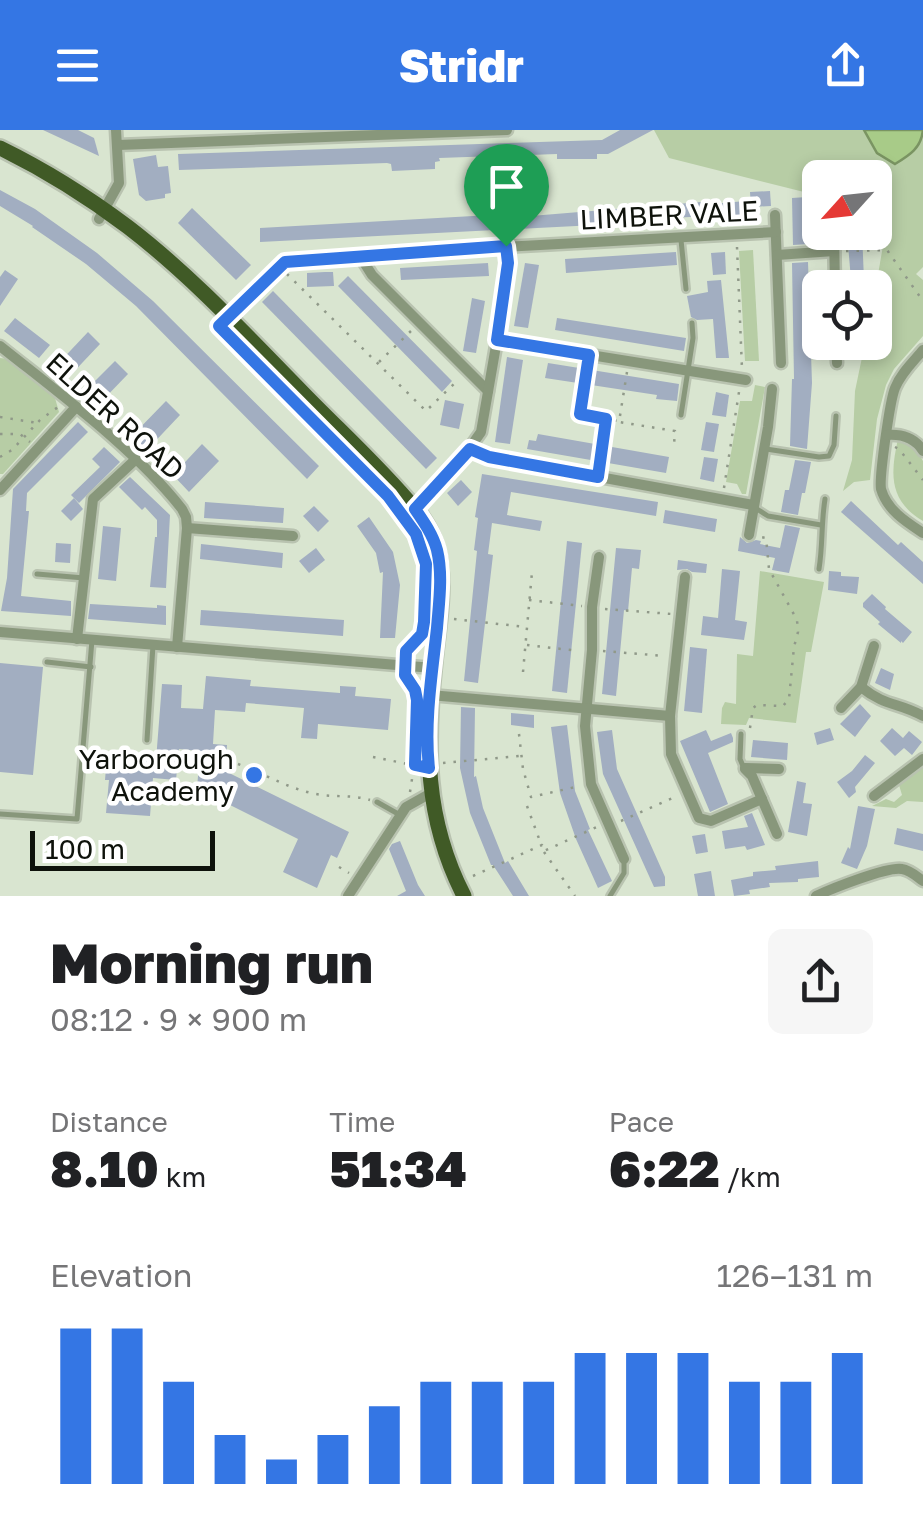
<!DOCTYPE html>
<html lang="en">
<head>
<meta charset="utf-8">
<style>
	body { margin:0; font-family:"Golos Text",sans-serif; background:#f6f6f6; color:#202124; height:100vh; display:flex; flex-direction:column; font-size:38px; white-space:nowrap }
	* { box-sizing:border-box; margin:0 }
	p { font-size:32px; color:#757577 }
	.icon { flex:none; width:55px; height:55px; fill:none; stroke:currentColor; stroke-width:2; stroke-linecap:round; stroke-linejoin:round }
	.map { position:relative; height:766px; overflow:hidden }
	.sheet { display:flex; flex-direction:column; background:#fff; flex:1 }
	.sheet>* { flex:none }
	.needle { width:65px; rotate:243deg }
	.fabs { position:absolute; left:802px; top:30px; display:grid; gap:20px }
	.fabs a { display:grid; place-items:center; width:90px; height:90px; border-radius:15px; background:#fff; box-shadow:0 5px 15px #0003; font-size:50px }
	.scale { position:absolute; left:30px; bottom:25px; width:185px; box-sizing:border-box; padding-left:10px; border:5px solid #0e120b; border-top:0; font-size:28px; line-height:35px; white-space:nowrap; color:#0e120b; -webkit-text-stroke:8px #fff; paint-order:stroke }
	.pin { position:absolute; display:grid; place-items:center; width:85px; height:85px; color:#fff; margin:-102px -42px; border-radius:50% 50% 50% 0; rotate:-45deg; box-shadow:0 0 10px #0007 }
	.pin .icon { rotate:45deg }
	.round { display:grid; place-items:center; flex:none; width:105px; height:105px; border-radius:15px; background:#f6f6f6 }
	.overview { display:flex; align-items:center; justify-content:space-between; height:170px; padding:0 50px }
	h1 { font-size:55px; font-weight:800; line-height:75px }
	.figures { display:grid; grid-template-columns:repeat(3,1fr); gap:15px; height:170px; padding:10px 50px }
	.figures div { display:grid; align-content:center }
	.figures b { font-size:50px; font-weight:800 }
	.figures small { font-size:28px; font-weight:400 }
	.figures p { font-size:28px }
	.chart { height:280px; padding:20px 50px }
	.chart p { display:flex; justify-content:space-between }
	.chart svg { width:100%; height:180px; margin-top:10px; stroke:#3476e4; stroke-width:6 }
	header { display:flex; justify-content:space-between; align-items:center; height:130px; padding:0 50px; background:#3476e4; color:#fff; font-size:45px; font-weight:800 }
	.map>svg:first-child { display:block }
</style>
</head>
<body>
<header><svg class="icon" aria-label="menu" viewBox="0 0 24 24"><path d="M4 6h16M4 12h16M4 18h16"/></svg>Stridr<svg class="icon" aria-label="share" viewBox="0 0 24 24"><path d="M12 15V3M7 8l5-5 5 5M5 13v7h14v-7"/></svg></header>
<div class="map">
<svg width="923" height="766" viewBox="0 0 923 766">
	<rect width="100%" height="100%" fill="#d9e5d0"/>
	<g fill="#b7cda5">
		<polygon points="654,0 923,0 923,137 916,144 923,150 923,206 894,239 886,255 877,289 870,350 854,352 843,361 852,330 855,261 865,213 875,212 875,162 890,75 875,73 875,48 820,48 820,66 669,28"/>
		<polygon points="753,120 759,231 745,231 739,121"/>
		<polygon points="0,228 8,229 55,268 59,282 3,344 0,344"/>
		<polygon points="755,255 765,257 746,364 742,364 737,354 726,352 740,271 752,271"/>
		<path d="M898,309L916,319L923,331V391C889,371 890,344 898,309Z"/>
		<polygon points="760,441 824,452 811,522 806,522 796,593 749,588 746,595 721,594 722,578 725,572 736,574 737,524 753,526"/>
		<polygon points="923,636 923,672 907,671 896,678 872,676 886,669 894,672 902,665 899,655"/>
	</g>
	<path fill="#a8cb88" stroke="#7a9462" stroke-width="2.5" d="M864,0H923C921,18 910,25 895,34L877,23Z"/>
	<g fill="#a2aec1">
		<polygon points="43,0 78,0 94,8 99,26"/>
		<polygon points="620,0 653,0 608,24 597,24 597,29 557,29 557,24 439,28 440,31 435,32 435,39 392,41 391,34 387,33 179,40 178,24 602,10"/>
		<polygon points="156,25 158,37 168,36 171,63 165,64 165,68 146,71 139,65 133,29"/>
		<polygon points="0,60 35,79 97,123 153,171 319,336 307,349 136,176 86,134 32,97 33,96 0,76"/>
		<polygon points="770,61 771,76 751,77 750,62"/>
		<polygon points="807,67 809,114 793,115 792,68"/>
		<polygon points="713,71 713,74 745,71 746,86 690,87 654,89 654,92 260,112 260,98 491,85 531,84 531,86"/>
		<polygon points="192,78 251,135 236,150 178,93"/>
		<polygon points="847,102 862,102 864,150 851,150"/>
		<polygon points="676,122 677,135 566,143 565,129"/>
		<polygon points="725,122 726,144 713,145 711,123"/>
		<polygon points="808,132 812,253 807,319 790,316 792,249 794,249 792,133"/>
		<polygon points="488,133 489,146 401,150 400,138"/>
		<polygon points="525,133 539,135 528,198 514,196"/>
		<polygon points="5,140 18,149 0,176 0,147"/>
		<polygon points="325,142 333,142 334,156 307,157 307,143"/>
		<polygon points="348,146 452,251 442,262 338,156"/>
		<polygon points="721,150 729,228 716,228 713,189 697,190 691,187 687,166 708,162 707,151"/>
		<polygon points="273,161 437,328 426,339 262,172"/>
		<polygon points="472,168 485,171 476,223 463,221"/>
		<polygon points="15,188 50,215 39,228 4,201"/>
		<polygon points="557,188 686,208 684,221 555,200"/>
		<polygon points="88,202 100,214 66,250 54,238"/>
		<polygon points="507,227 523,230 510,314 495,312"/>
		<polygon points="115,231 128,244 100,273 86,260"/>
		<polygon points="548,233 679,254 677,271 656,269 657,265 545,248"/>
		<polygon points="716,262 729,265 726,287 712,285"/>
		<polygon points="445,270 464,274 459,299 440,295"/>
		<polygon points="166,271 180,285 146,321 131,307"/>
		<polygon points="78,292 88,302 27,363 26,381 29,381 21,466 71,471 71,486 1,481 7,448 13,359"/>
		<polygon points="706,292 719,294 714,322 701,320"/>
		<polygon points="538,304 669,327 666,343 527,319 529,310 536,311"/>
		<polygon points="202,314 219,331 189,362 173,345"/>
		<polygon points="104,317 120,332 79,373 71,365 100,337 92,329"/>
		<polygon points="704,327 718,329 714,352 700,349"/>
		<polygon points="795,330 811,332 805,363 802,363 798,385 781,382 785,360 789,360"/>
		<polygon points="482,344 658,372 656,386 511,362 507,385 542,391 540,401 492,393 488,424 493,425 478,553 464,551 477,421 474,420 478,388 475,387"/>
		<polygon points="130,347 170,385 166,458 150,457 155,407 157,407 157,390 145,377 142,380 119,357"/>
		<polygon points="461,350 472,362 458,376 447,363"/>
		<polygon points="74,368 83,379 71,391 61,381"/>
		<polygon points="851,371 898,415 901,412 923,432 923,454 841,382"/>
		<polygon points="205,372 284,378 283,393 204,388"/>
		<polygon points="314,376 329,391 318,402 303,386"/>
		<polygon points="665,380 717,389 715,402 663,393"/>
		<polygon points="369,387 393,422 400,455 395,508 380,508 383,442 380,443 376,423 357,396"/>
		<polygon points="785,395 800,398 789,443 772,440 775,428 738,421 740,407 747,413 756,410 761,411 760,414 780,418"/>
		<polygon points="103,396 121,398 116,451 98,449"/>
		<polygon points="567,411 582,413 567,563 552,561"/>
		<polygon points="56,413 71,414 70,433 55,432"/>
		<polygon points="201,414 283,423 282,438 200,429"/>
		<polygon points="316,418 325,430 309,443 299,431"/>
		<polygon points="616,418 641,420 639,439 632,438 628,481 624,480 616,566 602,564"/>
		<polygon points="678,430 707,434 706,443 692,442 687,439 677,440"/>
		<polygon points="722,439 740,441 735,490 747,492 744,510 701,505 703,486 718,488"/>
		<polygon points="829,441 841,442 841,446 859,447 857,464 828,460"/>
		<polygon points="872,464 886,477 885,479 912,502 903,513 901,511 901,513 878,494 880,492 863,477 863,473"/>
		<polygon points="90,474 157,478 157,475 166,476 166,495 88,489"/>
		<polygon points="201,480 344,490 343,506 200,495"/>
		<polygon points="690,517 707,519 702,583 684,581"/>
		<polygon points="0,533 43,537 33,645 0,642"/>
		<polygon points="881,538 894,544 890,560 875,553"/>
		<polygon points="206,546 251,550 250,556 340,563 340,556 356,557 355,566 391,569 388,600 318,594 317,609 301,608 304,578 246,573 245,582 215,580 213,614 227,615 225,641 349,702 337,728 331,725 317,758 283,742 298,709 226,673 196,671 200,621 179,619 176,650 153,648 150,686 106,683 109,650 105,650 107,626 156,630 162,554 182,555 181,578 203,579"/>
		<polygon points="860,574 871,586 855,607 840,594"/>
		<polygon points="461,577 475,578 474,647 476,646 483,678 505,733 508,731 529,766 513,766 493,735 491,735 470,683 460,638"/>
		<polygon points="511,583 534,585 534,598 511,595"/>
		<polygon points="567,595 575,661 590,699 588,700 612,751 598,758 576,709 560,663 551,597"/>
		<polygon points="830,598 834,610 817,615 814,603"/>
		<polygon points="892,598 903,608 909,601 922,612 912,625 904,618 895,626 880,611"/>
		<polygon points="612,600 617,639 665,747 665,756 654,757 603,644 597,602"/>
		<polygon points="706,600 711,611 731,603 733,608 733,612 708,623 728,674 710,682 680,611"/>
		<polygon points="753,610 788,613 787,630 751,627"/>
		<polygon points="865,625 875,633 855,657 856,662 849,668 837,652 852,641"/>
		<polygon points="797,651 806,653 803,673 812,674 807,706 788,702"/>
		<polygon points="858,676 875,679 867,716 857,739 841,733 848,717 850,719"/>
		<polygon points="752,683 765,715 747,720 745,716 725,719 722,701 748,697 744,686"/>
		<polygon points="897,698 923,704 923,721 894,714"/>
		<polygon points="705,704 708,722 696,724 692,706"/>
		<polygon points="400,711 418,755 425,766 397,766 406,761 389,719 392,714"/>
		<polygon points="818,731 819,747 798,749 798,752 769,753 770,757 749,760 750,764 734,766 731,750 753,746 753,742 776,740 775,736"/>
		<polygon points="711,741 715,766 698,766 694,744"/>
	</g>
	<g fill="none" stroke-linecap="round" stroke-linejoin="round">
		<g stroke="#b9c3b0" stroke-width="10">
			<g id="service">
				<polyline points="681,110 686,159"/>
				<polyline points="681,285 693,208 692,193"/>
				<polyline points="766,319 819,327 829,326 834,315 836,286"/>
				<polyline points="757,379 768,386 821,395"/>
				<path d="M819,439C823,414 821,394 825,369"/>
				<polyline points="37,444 84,448"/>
				<polyline points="47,532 91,537"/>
				<polyline points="741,604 740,629 743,636"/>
				<polyline points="147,610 153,515"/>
				<polyline points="377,672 400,685"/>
				<polyline points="0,684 77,689 92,510"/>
				<polyline points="610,766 624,743 624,732"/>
			</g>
		</g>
		<g stroke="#b9c3b0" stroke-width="15">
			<g id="minor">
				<polyline points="118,15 507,0"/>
				<polyline points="775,85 781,233"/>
				<polyline points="99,89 119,53 116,0"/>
				<polyline points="834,102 835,158"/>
				<polyline points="777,125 834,121"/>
				<polyline points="360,126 372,145 488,261"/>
				<polyline points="219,196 273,141 285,132 505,117 776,102"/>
				<polyline points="497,210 746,250"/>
				<polyline points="836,212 837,233"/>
				<path d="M0,216C60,264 134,318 182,379L186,387L187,398L177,517"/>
				<path d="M923,220C913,232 901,243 895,258C890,270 879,347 881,359C887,380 906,392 923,403"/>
				<path d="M887,305C901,304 915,308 923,321"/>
				<polyline points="469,319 481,302 497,210 508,133 505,117"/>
				<polyline points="0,360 76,277"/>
				<polyline points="406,388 469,319 489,327 753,375"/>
				<polyline points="187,398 293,406"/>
				<polyline points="749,405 768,297 772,259"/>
				<polyline points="599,427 592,477 592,520 585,596 591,654 624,729"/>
				<polyline points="685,447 670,586 671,624 699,688 711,691 762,669"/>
				<polyline points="0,502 433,538"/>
				<polyline points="77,509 93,369 135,330"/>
				<path d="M861,557C886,577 898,572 923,586"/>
				<polyline points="430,565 670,586"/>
				<polyline points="841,578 861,557 874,516"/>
				<polyline points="745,638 779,639"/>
				<polyline points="745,639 752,646 777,704"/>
				<polyline points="874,666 923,629"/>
				<polyline points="348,766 406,677 431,663"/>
				<path d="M816,766C831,759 888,736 902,739C910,740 916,746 923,751"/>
			</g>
		</g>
		<g stroke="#b9c3b0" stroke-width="20">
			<path id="primary" d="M0,18C45,40 88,67 128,97C192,146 248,207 304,264C340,301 381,338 414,378C427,393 436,412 439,432C444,464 437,498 434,530C425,615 424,688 464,766"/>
		</g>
		<g stroke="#909989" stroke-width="2.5" stroke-dasharray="2.5 8" stroke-linecap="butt">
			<polyline points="737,117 742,239"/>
			<polyline points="846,121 887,120 923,171"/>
			<polyline points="287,144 426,281 459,249"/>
			<polyline points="379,232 413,199"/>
			<polyline points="587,236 580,285 618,291"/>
			<polyline points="627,242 619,292 675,301 674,315 676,315"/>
			<polyline points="0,287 38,293"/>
			<polyline points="0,304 20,304 30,312"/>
			<polyline points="895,317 899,319 923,350"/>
			<polyline points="0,327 12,320 40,290 58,277"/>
			<polyline points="599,337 606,291"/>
			<polyline points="724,358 739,262"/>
			<polyline points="529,470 582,476"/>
			<polyline points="425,477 426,461"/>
			<polyline points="605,479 672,484"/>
			<polyline points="454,489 526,497"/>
			<polyline points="527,515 579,521"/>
			<polyline points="603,521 665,526"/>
			<polyline points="406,526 406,521 421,505"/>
			<polyline points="523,542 532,442"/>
			<polyline points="408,548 416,567"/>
			<polyline points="750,598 753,578 757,575 783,576 789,569 794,517 798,502 797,490 769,439 766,408 760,407"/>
			<polyline points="519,604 523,639 531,667 580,656"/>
			<polyline points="373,627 413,635"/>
			<polyline points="443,633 520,626"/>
			<path d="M238,634C265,644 292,661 322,665C338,667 354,665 370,670"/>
			<polyline points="410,662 415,630"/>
			<polyline points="527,676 541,714"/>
			<polyline points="621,691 677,666"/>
			<polyline points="544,722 575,766"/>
			<polyline points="339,737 349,743"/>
			<polyline points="473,746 542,715 544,721 599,696"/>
		</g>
		<use href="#service" stroke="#88977b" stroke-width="5"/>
		<use href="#minor" stroke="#88977b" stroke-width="10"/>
		<use href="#primary" stroke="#405a26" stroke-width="15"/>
	</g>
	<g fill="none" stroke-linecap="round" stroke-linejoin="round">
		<g stroke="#fff" stroke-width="20">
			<path id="route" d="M506,116L508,133L497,210L589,225L580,284L606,289L598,347L489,327L470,319L415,379C424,392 433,405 437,420C443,445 439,472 437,498C432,544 424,592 429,638L415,635L417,570L415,560L405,545L406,521L422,504L424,492L426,434L416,404L388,366L219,196L285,132Z"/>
		</g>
		<use href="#route" stroke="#3476e4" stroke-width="12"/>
	</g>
	<circle fill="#3476e4" stroke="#fff" stroke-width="4" cx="254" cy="645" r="10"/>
	<g text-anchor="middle" stroke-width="9" stroke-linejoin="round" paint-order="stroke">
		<g font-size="28" fill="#0e120b" stroke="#fff">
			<text transform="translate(669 85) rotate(-3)" y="10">LIMBER VALE</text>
			<text transform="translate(115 286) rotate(42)" y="10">ELDER ROAD</text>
		</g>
		<g font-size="28" fill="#0e120b" stroke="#fff" text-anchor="end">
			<text x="234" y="639">Yarborough<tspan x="234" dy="32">Academy</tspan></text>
		</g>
	</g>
</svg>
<div class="fabs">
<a><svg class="needle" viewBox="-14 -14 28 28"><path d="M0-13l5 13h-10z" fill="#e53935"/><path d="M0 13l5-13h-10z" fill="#757577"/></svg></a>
<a><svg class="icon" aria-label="locate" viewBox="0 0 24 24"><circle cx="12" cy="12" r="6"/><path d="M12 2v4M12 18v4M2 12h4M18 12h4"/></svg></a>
</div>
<div class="scale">100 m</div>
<div class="pin" style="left:506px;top:116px;background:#1e9e55"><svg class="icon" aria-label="arrive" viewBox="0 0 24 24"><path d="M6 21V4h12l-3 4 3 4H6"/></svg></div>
</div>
<section class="sheet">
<div class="overview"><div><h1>Morning run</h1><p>08:12 · 9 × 900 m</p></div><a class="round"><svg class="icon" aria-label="share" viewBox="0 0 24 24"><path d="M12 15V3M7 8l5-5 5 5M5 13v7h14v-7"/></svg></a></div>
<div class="figures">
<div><p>Distance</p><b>8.10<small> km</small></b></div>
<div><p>Time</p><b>51:34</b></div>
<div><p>Pace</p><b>6:22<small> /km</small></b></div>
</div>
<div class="chart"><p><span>Elevation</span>126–131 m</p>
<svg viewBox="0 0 160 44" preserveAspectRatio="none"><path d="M5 44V6M15 44V6M25 44V19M35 44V32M45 44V38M55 44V32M65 44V25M75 44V19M85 44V19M95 44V19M105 44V12M115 44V12M125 44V12M135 44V19M145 44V19M155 44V12"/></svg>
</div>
</section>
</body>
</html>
